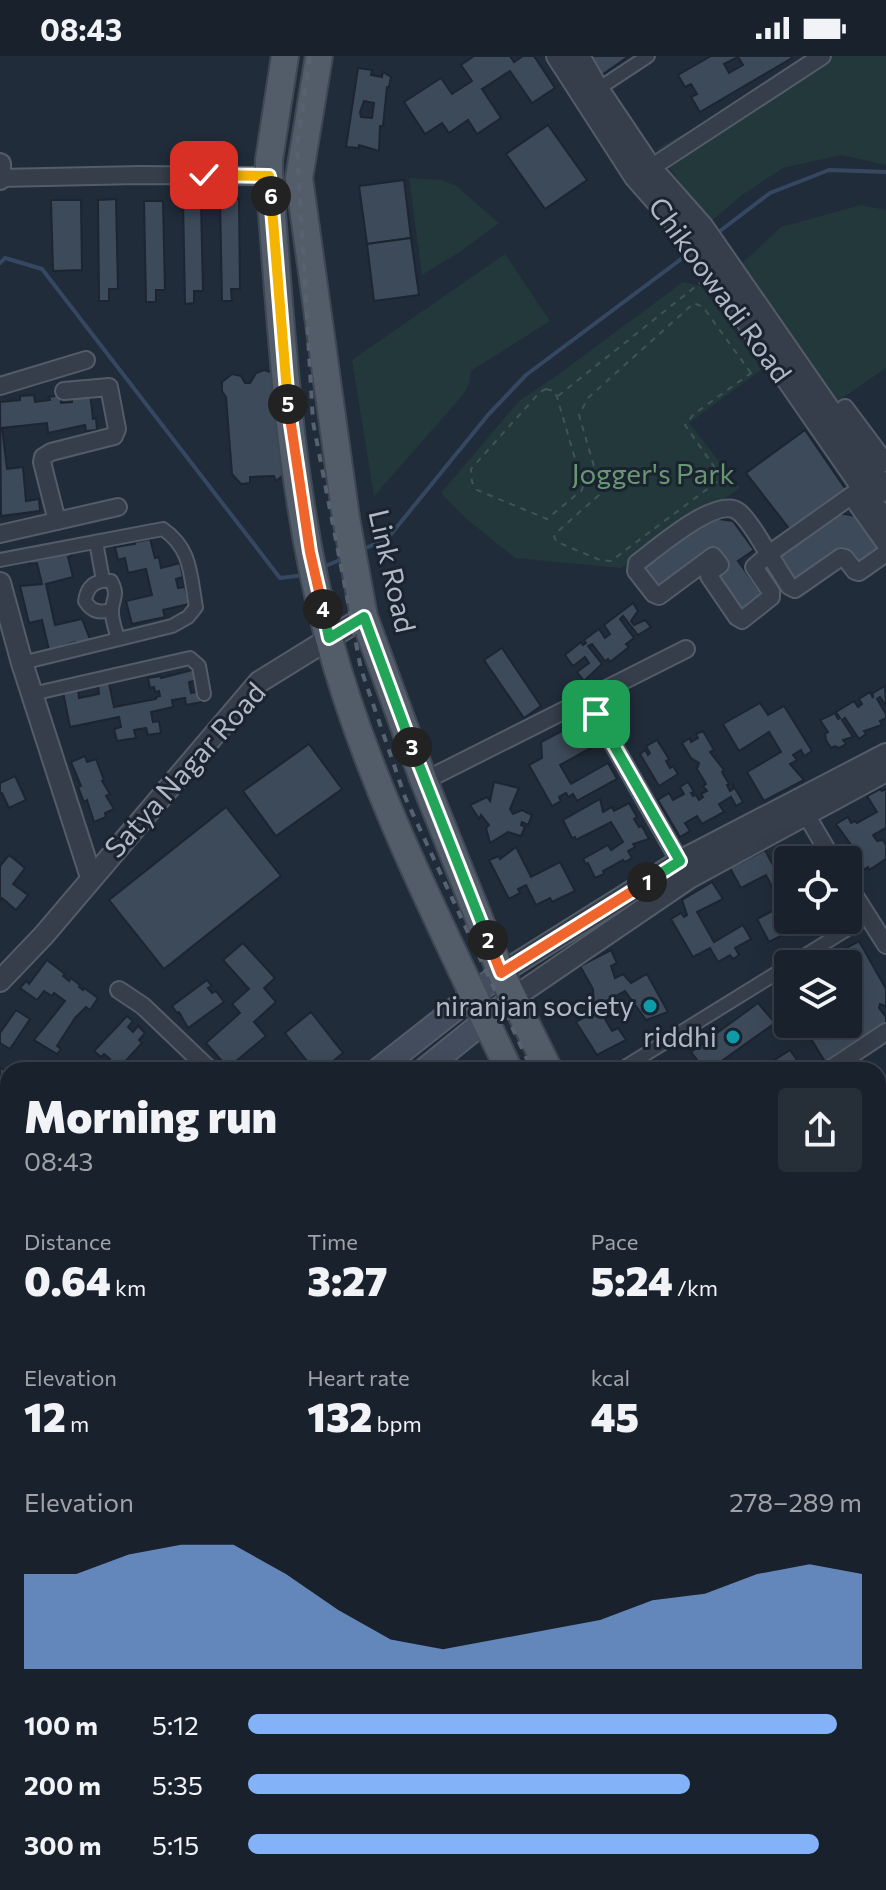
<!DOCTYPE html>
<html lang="en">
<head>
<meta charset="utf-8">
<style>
	body { margin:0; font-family:Commissioner,sans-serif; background:#262e38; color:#f1f3f6; height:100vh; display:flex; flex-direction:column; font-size:30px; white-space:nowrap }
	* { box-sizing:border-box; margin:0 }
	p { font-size:26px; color:#9fa3a9 }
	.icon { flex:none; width:44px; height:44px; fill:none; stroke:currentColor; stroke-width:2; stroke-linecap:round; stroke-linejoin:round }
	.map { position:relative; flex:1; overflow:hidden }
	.side { position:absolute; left:0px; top:1006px; width:886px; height:828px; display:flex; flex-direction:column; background:#19212c; border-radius:24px 24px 0 0; box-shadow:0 8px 32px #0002,0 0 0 2px #373e48 }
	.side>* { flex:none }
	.tools { position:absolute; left:774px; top:790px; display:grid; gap:16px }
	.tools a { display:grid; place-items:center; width:88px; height:88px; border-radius:8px; background:#19212c; box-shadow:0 8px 32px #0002,0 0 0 2px #373e48; font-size:40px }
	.pin { position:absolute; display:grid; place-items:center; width:68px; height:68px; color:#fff; margin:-34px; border-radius:16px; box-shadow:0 4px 12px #0006 }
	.km { position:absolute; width:40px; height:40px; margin:-20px; border-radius:50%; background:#222; color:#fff; font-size:22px; line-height:40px; text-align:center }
	.round { display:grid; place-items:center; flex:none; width:84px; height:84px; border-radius:8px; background:#262e38 }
	.summary { display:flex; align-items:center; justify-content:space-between; height:136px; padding:0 24px }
	h1 { font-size:44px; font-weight:800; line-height:60px }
	.metrics { display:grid; grid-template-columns:repeat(3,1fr); gap:12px; height:136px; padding:8px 24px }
	.metrics div { display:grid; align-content:center }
	.metrics b { font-size:40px; font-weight:800 }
	.metrics small { font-size:22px; font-weight:400 }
	.metrics p { font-size:22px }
	.chart { height:224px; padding:16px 24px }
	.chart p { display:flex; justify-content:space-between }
	.chart svg { width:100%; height:144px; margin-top:8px; fill:#83b2f8; opacity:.7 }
	ul { padding:0 24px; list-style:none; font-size:26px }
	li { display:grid; grid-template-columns:128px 96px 1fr; align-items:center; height:60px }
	li i { height:20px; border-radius:10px; background:#83b2f8 }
	.status { display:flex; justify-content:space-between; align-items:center; height:56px; padding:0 40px; background:#19212c; direction:ltr }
	.status svg { height:22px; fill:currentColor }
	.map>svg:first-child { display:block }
</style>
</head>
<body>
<div class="status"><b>08:43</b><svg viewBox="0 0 49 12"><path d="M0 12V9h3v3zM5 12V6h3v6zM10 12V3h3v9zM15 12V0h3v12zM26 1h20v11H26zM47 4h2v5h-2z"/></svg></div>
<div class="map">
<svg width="886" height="1834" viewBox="0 0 886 1834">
	<rect width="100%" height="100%" fill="#212c3a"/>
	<g fill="#23383b">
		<polygon points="819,0 886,0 886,109 841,99 783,112 742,139 708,168 657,93"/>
		<polygon points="409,122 442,124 456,130 499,167 461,195 422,219"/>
		<polygon points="861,149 886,154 886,312 838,345 735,214 781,171"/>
		<polygon points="505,198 550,265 471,315 469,328 462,340 374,440 352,304"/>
		<polygon points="683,226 701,230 762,313 689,367 740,432 621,512 515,502 469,465 441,437 519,345 559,318"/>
	</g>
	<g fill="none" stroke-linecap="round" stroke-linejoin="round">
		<g stroke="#354761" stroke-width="4">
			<polyline points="716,178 770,137 829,114 886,116"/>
			<polyline points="0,207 5,202 42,213 280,522 305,519"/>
			<polyline points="361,494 387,483 488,359 526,319 692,195"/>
			<polyline points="321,512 342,503"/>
		</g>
	</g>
	<g fill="#3d4a59" stroke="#1c2531" stroke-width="2" fill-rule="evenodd">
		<polygon points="474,0 510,0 514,6 523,0 534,0 555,32 532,47 510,15 482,33 501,62 477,78 468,64 449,77 442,67 425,78 404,46 441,22 452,38 472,25 461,9"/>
		<polygon points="584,0 629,0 599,21"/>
		<path d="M711,0H791L792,2L700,56L691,41L697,38L691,28L685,31L678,19ZM738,1L743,9L729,17L724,8Z"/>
		<path d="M358,12L372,14L371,19L382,21L383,16L391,21L389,31H387L383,70H380L379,95L359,89V92L346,91ZM364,45L374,47L372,62L361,61L360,56Z"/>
		<polygon points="548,69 587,124 545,153 506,98"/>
		<polygon points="404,124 411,182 367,188 359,130"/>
		<polygon points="116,143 118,233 109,233 109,245 99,245 98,144"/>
		<polygon points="220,143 239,143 240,233 231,233 232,245 222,245"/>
		<polygon points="51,144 81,144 82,214 53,215"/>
		<polygon points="144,145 163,145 165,234 156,234 156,246 146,246"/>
		<polygon points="183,146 201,146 203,235 194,235 194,247 185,248"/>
		<polygon points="411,182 419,239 374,245 367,188"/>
		<polygon points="264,314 273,317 277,329 273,336 274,353 278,353 286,417 276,425 274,420 250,421 250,427 241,428 232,418 226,341 222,335 222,326 232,318 241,320 245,327 250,327 256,317"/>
		<polygon points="90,336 93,363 96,362 97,374 86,375 85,369 48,377 47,367 2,372 7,413 23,411 26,445 39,443 40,455 1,460 0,346 20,344 20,340 34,339 35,346 50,344 49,341 60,339 61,347 72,346 72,338"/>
		<polygon points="805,374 849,438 791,475 746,417"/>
		<polygon points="833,456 861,461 882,495 857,512 844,493 792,529 773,500"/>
		<polygon points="705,461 733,465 754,494 738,505 764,541 740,558 712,520 727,509 715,492 658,532 640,507"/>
		<polygon points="150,483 155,502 159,501 161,512 180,507 183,521 176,523 178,532 185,531 189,548 163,554 165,561 132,568 126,545 152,539 146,513 128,517 125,502 118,504 115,491 135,488 135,486"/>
		<polygon points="70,494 71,500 68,501 73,521 46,528 55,569 82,563 91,586 75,589 75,586 49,594 42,564 29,567 20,530 42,528 37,507 30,508 29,503"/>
		<polygon points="633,547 638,555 631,565 634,569 645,564 651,571 638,579 623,560 620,563 634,582 626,588 629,591 610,606 608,603 605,605 592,588 588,590 602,608 584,625 577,616 589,607 585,601 573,610 565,599 581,586 583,589 586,587 584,584 599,573 605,582 610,578 604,569"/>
		<polygon points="502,592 541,650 524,662 484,604"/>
		<polygon points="196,613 198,624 189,626 191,637 200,635 202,646 186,649 185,642 172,644 173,651 151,656 153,666 159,665 161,677 148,679 146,672 134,674 136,682 117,685 114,673 121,671 119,661 70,671 63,636 78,633 79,642 99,638 98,629 109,627 114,651 156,643 156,641 160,640 159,635 155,636 154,631 150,632 148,622 160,620 161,622"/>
		<polygon points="885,630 886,650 880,641 877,643 886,658 886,662 880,665 882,669 864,675 866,678 859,683 845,662 842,664 853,681 843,684 846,688 839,692 835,690 831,692 826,684 825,678 828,676 820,664 835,657 838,663 840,662 836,656 854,645 858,651 862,648 859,643 870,636 873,642 873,637"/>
		<polygon points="760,647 768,659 784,650 812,695 804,700 801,694 793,699 797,704 790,708 804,724 764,745 747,716 781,696 769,676 739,695 723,668"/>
		<polygon points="584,663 598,688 560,709 571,728 608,707 617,723 577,745 573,738 568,741 566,737 559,741 561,745 552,750 529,709 542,702 541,686"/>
		<polygon points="703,675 714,694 710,696 724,714 722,716 729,728 727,729 730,735 733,733 733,729 743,746 736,750 731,741 719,748 724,756 702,768 697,760 685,767 690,775 680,781 658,744 669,737 673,744 684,738 680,731 688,726 694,736 691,737 693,740 696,739 699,744 703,741 701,738 707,735 703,730 706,728 697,713 699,707 691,702 682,687 690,682 691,686 698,682 696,678"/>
		<polygon points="657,684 669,703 666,705 670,712 673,710 678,718 659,730 640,698 645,694 648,699 650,697 646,690"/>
		<polygon points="309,688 342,733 276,780 243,735"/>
		<polygon points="85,700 87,706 96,703 104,724 102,725 110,738 106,740 114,753 105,757 106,761 94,766 87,744 84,746 78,731 81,730 71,706"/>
		<polygon points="15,720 26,744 9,752 2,737 0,738 0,727"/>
		<polygon points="494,726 519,732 510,753 513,758 522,754 532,759 528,769 522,766 521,769 525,771 521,780 508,776 490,787 486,772 489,769 481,759 479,763 470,749 487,741 490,745"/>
		<polygon points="880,733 882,735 886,733 886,772 873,779 877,785 883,784 886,789 886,803 869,814 868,811 860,816 849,796 854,793 836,768 848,761 851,767 855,765 857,767 877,756 867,740"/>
		<polygon points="600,743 603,756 612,751 614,755 629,747 637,761 634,763 639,771 642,770 649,783 633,788 635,791 628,795 632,802 625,806 623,804 603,815 604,818 595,822 588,807 586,808 583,803 608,789 611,794 623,786 611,766 576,784 575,781 572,782 563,764"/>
		<polygon points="226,751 281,820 164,913 109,844"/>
		<polygon points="516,791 531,821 560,806 575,835 552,846 550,842 536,849 526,829 518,833 520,837 509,843 489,804 499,800 500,803"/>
		<polygon points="765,794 777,817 781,815 779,811 788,807 788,862 785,864 791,875 769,886 757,863 782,850 766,819 741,832 730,812"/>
		<polygon points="9,799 25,812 13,828 28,839 16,854 2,842 0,845 0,810"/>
		<polygon points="712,826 723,843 697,856 714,886 743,869 751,883 735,892 739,899 733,903 730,899 718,906 710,892 693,901 671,863 681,857 684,861 687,859 682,844"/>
		<polygon points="859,885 886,933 886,950 880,948 879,952 886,961 886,972 827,1009 802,968 848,968 851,924 848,924 848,908 817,908"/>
		<polygon points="243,887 275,922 264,932 276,946 254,966 266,980 228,1012 206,987 240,957 232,948 249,933 223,904"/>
		<polygon points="611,894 617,907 611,910 615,922 623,918 631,927 647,918 668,956 646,964 625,935 607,945 611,958 605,963 612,975 618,972 626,984 597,999 576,966 594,956 593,933 580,910"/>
		<polygon points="47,904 65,918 63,920 69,925 71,922 80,929 79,931 83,934 84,932 98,942 90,954 86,951 75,962 57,990 61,993 57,998 34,984 65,945 54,937 52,940 44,935 37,944 20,932 26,925 29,928"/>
		<polygon points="207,924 212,930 208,932 212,937 216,935 224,946 188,972 179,956 177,957 172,950"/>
		<polygon points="758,947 775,967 709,1014 705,1014 691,996"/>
		<polygon points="16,954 30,963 10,993 0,987 0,977"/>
		<polygon points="311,956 343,997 322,1014 314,1014 285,977"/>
		<polygon points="127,960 133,965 128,971 133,976 138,970 145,977 139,984 142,987 122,1009 119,1007 114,1013 107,1007 110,1003 104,998 101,1001 94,995"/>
		<polygon points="790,994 804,1014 779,1014 773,1005"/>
		<polygon points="0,1011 8,1018 6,1027 0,1023"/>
		<polygon points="886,1068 886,1101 878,1106 878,1073"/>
		<polygon points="881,1122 886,1131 886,1157 882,1152 878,1154 878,1124"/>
		<polygon points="7,1136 8,1163 5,1160 0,1165 0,1151 3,1148 0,1142"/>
		<polygon points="886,1157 886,1168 878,1174 878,1168 881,1166 878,1162"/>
		<polygon points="886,1243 886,1265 878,1271 878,1245"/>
		<polygon points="886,1396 886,1420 878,1409 878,1402"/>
		<polygon points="878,1417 883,1423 886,1421 886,1430 878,1440"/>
		<polygon points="6,1418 8,1420 8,1438 0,1433 0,1423"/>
		<polygon points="878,1514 886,1525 886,1627 878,1616"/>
		<polygon points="8,1523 8,1554 0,1544 0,1530"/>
		<polygon points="878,1619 886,1630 886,1663 878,1652"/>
		<polygon points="886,1695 886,1758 878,1748 878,1701"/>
		<polygon points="244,1826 264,1826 269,1833 250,1834"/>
		<polygon points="348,1826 379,1826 377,1834 346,1834 343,1832"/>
		<polygon points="433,1826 447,1826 454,1834 424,1834"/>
		<polygon points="673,1826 714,1826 719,1834 679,1834"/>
		<polygon points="816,1826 855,1826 860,1834 819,1834"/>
	</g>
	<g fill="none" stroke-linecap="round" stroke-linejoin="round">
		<g stroke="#535c68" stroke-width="16">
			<g id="pedestrian">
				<polyline points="598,33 648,0"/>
				<polyline points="96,486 103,524"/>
				<path d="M0,504L163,473C192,493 190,519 196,551L188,561L172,570L22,607"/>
				<path d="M111,554C99,557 92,556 85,545C87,530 96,523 111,525C120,541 111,543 112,557C112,565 116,575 118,583"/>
				<polyline points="32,638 190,602 199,610 204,638"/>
				<polyline points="791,908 867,861"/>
				<polyline points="620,1014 788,910"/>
			</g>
		</g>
		<g stroke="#535c68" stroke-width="20">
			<g id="minor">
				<polyline points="643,117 822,0"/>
				<polyline points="0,122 140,119 269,120"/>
				<polyline points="0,330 86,304"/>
				<polyline points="845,352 886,407"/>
				<path d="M872,425L769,498C760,485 751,466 739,456C718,438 656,493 637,507L636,515L654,538L659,540L713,500L720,509L710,516L709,520L737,561L742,564L771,541V536L754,511L769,498L789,530L795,533L841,501L845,502L855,515L859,516L886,497"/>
				<polyline points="851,440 886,489"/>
				<polyline points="57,465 42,406 43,401 51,396 114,380 117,373 109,331 64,335"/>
				<polyline points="0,478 118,451"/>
				<polyline points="596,658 684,813"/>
				<polyline points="424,725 686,593"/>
				<polyline points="801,750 833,804"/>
				<polyline points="848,829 886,889"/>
				<polyline points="119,934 143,950 210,1014"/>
				<polyline points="829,1014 886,976"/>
				<polyline points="0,1073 8,1082"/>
				<polyline points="878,1202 886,1197"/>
				<polyline points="5,1261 1,1264 8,1274"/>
				<polyline points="235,1826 239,1834"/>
				<polyline points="334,1826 341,1834"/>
				<polyline points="31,1834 41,1826"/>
				<polyline points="296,1834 299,1826"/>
				<polyline points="379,1834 384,1826"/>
				<polyline points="464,1834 473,1826"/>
			</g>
		</g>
		<g stroke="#535c68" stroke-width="24">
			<g id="tertiary">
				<polyline points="557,0 635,121 689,182 886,466"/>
				<polyline points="579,0 598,33 651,112 703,171 886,435"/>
				<polyline points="0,108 0,123"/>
				<polyline points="0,527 22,607 91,821"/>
				<polyline points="501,917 680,805 886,698"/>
				<polyline points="0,925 44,879 259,626 364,561"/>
				<polyline points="513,942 689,822 886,715"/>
				<polyline points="765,1826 770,1834"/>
				<polyline points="786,1826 792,1834"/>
			</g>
		</g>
		<g stroke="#535c68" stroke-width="26">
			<g id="secondary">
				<polyline points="378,1014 501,917"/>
				<polyline points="424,1014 513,942"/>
				<polyline points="0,1345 8,1337"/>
				<polyline points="0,1382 8,1374"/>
			</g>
		</g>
		<g stroke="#3e4753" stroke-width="30">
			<g id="primary">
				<path d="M285,0L269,104V120C282,274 288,433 329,583C370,734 443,873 509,1014"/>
				<polyline points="319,0 299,122 346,462 364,561 424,725 501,917 549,1014"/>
				<polyline points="878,1522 886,1533"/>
				<polyline points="878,1592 886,1603"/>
			</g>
		</g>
		<g stroke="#3e5455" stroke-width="2" stroke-dasharray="6 6" stroke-linecap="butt">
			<polyline points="751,317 703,251 694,247 588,342 579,359 600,431 599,439 556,477 554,481 557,486 600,504 611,505 722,422 685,369 694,358 751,317 757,313"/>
			<polygon points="546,333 554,335 557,341 583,430 582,434 547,463 477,434 472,426 471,413 540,336"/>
			<polyline points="558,340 700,227"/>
		</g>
		<use href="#pedestrian" stroke="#353e4a" stroke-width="12"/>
		<use href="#minor" stroke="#353e4a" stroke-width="16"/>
		<use href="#tertiary" stroke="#353e4a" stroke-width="20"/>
		<use href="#secondary" stroke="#434d5d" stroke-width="22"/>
		<use href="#primary" stroke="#535d6a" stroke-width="26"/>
		<g stroke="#576271" stroke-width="4" stroke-dasharray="8 8" stroke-linecap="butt">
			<polyline points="310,0 297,90 313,366 361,613 405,741 532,1014"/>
			<polyline points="878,1566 886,1577"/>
		</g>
	</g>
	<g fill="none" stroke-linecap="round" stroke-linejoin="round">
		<g stroke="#fff" stroke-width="16">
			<polyline id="split-1" points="596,658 680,805 647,826"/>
		</g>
		<g stroke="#fff" stroke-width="16">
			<polyline id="split-2" points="488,884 501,917 647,826"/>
		</g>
		<g stroke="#fff" stroke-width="16">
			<polyline id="split-3" points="412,691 488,884"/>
		</g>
		<g stroke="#fff" stroke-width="16">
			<polyline id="split-4" points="323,553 329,582 364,561 412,691"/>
		</g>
		<g stroke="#fff" stroke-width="16">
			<polyline id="split-5" points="288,348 310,496 323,553"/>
		</g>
		<g stroke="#fff" stroke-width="16">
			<polyline id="split-6" points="271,140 288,348"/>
		</g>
		<g stroke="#fff" stroke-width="16">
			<polyline id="split-7" points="204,119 269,120 271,140"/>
		</g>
		<use href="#split-1" stroke="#22a559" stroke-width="10"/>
		<use href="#split-2" stroke="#f0652b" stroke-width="10"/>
		<use href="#split-3" stroke="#22a559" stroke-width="10"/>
		<use href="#split-4" stroke="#22a559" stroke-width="10"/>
		<use href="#split-5" stroke="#f0652b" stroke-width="10"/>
		<use href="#split-6" stroke="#f5b400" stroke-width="10"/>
		<use href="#split-7" stroke="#f5b400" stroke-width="10"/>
	</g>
	<g fill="#0f9aa8" stroke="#1a232f" stroke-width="3">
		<circle cx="650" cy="950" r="8"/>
		<circle cx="733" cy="981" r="8"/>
	</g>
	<g text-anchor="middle" stroke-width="6" stroke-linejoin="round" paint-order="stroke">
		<g font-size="28" fill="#b0b9c6" stroke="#1a232f">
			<text transform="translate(720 234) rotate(54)" y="10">Chikoowadi Road</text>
			<text transform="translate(392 515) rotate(77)" y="10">Link Road</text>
			<text transform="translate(185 714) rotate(-48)" y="10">Satya Nagar Road</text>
		</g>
		<g font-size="28" fill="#679771" stroke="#1a232f">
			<text x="653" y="428">Jogger's Park</text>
		</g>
		<g font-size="28" fill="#b0b9c6" stroke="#1a232f" text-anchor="end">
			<text x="634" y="960">niranjan society</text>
			<text x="717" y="991">riddhi</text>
		</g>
	</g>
</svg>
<div class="tools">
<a><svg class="icon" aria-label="locate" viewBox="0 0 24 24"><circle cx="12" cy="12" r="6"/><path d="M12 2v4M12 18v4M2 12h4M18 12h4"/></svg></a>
<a><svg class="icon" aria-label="layers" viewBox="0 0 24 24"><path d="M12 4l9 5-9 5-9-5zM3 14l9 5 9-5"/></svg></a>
</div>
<div class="pin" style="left:596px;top:658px;background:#1e9e55"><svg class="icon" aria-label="arrive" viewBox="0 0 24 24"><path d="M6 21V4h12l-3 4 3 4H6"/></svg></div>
<div class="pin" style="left:204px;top:119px;background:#d93025"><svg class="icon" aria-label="check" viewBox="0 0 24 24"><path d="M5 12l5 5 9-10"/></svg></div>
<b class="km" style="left:647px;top:826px">1</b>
<b class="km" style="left:488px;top:884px">2</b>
<b class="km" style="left:412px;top:691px">3</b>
<b class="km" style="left:323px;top:553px">4</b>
<b class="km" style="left:288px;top:348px">5</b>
<b class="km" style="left:271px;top:140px">6</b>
<section class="side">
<div class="summary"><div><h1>Morning run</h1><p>08:43</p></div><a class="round"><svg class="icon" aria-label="share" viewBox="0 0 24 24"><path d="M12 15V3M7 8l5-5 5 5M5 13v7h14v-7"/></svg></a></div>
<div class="metrics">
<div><p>Distance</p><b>0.64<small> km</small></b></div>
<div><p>Time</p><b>3:27</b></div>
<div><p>Pace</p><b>5:24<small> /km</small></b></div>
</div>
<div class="metrics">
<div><p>Elevation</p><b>12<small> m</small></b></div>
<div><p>Heart rate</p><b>132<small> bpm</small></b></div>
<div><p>kcal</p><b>45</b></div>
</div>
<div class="chart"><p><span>Elevation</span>278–289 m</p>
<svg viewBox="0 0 160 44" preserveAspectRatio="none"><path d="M0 44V15L10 15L20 9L30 6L40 6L50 15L60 26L70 35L80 38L90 35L100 32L110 29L120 23L130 21L140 15L150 12L160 15V44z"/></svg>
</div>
<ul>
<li><b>100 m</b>5:12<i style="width:96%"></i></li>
<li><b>200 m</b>5:35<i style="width:72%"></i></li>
<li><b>300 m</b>5:15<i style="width:93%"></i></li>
</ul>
</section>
</div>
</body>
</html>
